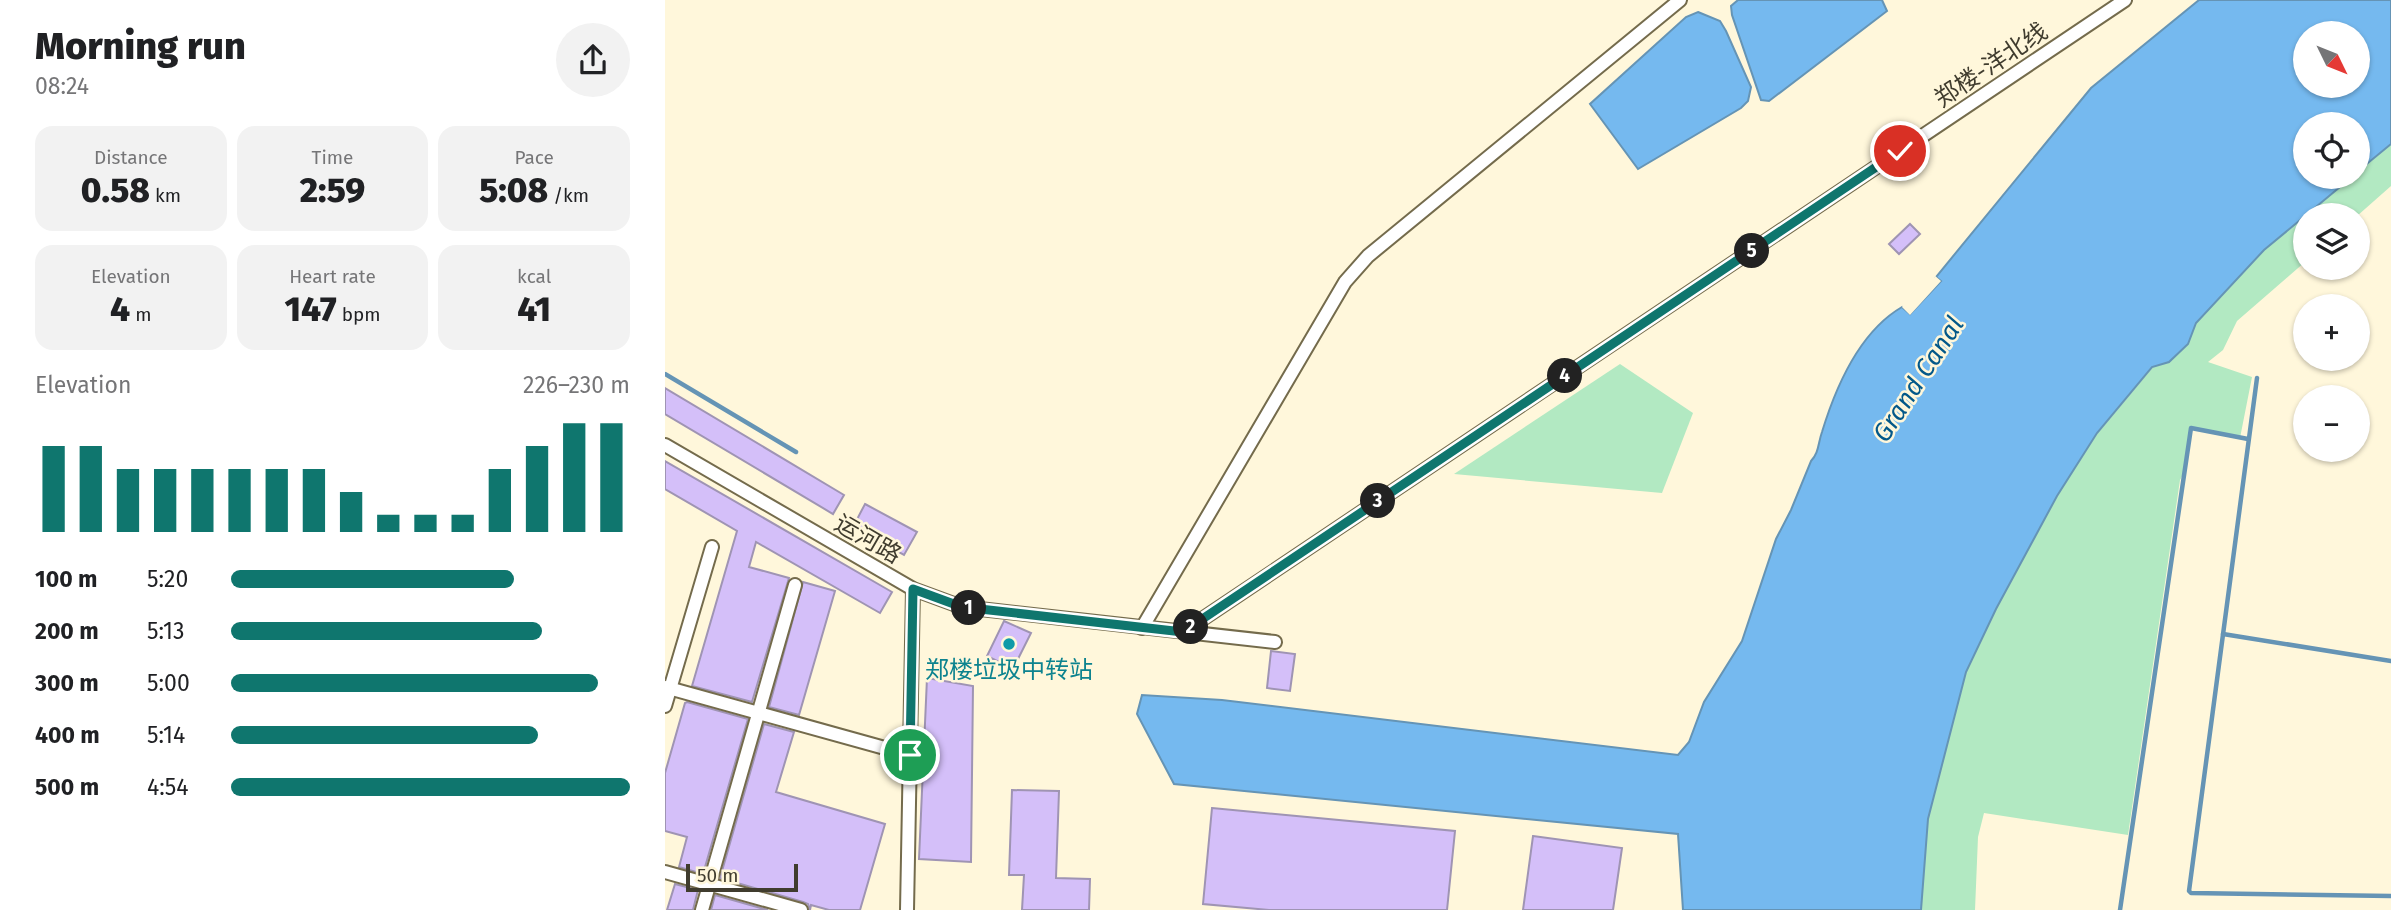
<!DOCTYPE html>
<html lang="en">
<head>
<meta charset="utf-8">
<style>
	body { margin:0; font-family:"Fira Sans","Noto Sans SC",sans-serif; background:#f2f2f2; color:#202124; height:100vh; display:flex; flex-direction:column; font-size:26px; white-space:nowrap }
	* { box-sizing:border-box; margin:0 }
	p { font-size:23px; color:#757577 }
	.icon { flex:none; width:38px; height:38px; fill:none; stroke:currentColor; stroke-width:2; stroke-linecap:round; stroke-linejoin:round }
	.map { position:relative; flex:1; overflow:hidden }
	.details { display:flex; flex-direction:column; background:#fff; width:665px }
	.details>* { flex:none }
	.needle { width:46px; rotate:133deg }
	.controls { position:absolute; left:1628px; top:21px; display:grid; gap:14px }
	.controls a { display:grid; place-items:center; width:77px; height:77px; border-radius:50%; background:#fff; box-shadow:0 2px 5px #0004; font-size:35px }
	.scale { position:absolute; left:21px; bottom:18px; width:112px; box-sizing:border-box; padding-left:7px; border:4px solid #403c2e; border-top:0; font-size:19px; line-height:24px; white-space:nowrap; color:#403c2e; -webkit-text-stroke:5px #fff7db; paint-order:stroke }
	.pin { position:absolute; display:grid; place-items:center; width:60px; height:60px; color:#fff; margin:-30px; border:4px solid #fff; border-radius:50%; box-shadow:0 2px 7px #0007 }
	.km { position:absolute; width:35px; height:35px; margin:-18px; border-radius:50%; background:#222; color:#fff; font-size:19px; line-height:35px; text-align:center }
	.round { display:grid; place-items:center; flex:none; width:74px; height:74px; border-radius:37px; background:#f2f2f2 }
	.overview { display:flex; align-items:center; justify-content:space-between; height:119px; padding:0 35px }
	h1 { font-size:38px; font-weight:800; line-height:52px }
	.stats { display:grid; grid-template-columns:repeat(3,1fr); gap:10px; height:119px; padding:7px 35px }
	.stats div { display:grid; align-content:center; border-radius:18px; background:#f2f2f2; text-align:center }
	.stats b { font-size:35px; font-weight:800 }
	.stats small { font-size:19px; font-weight:400 }
	.stats p { font-size:19px }
	.chart { height:196px; padding:14px 35px }
	.chart p { display:flex; justify-content:space-between }
	.chart svg { width:100%; height:126px; margin-top:7px; stroke:#0f766e; stroke-width:6 }
	ul { padding:0 35px; list-style:none; font-size:23px }
	li { display:grid; grid-template-columns:112px 84px 1fr; align-items:center; height:52px }
	li i { height:18px; border-radius:9px; background:#0f766e }
	main { display:flex; flex:1; min-height:0 }
	.map>svg:first-child { display:block }
</style>
</head>
<body>
<main>
<section class="details">
<div class="overview"><div><h1>Morning run</h1><p>08:24</p></div><a class="round"><svg class="icon" aria-label="share" viewBox="0 0 24 24"><path d="M12 15V3M7 8l5-5 5 5M5 13v7h14v-7"/></svg></a></div>
<div class="stats">
<div><p>Distance</p><b>0.58<small> km</small></b></div>
<div><p>Time</p><b>2:59</b></div>
<div><p>Pace</p><b>5:08<small> /km</small></b></div>
</div>
<div class="stats">
<div><p>Elevation</p><b>4<small> m</small></b></div>
<div><p>Heart rate</p><b>147<small> bpm</small></b></div>
<div><p>kcal</p><b>41</b></div>
</div>
<div class="chart"><p><span>Elevation</span>226–230 m</p>
<svg viewBox="0 0 160 44" preserveAspectRatio="none"><path d="M5 44V14M15 44V14M25 44V22M35 44V22M45 44V22M55 44V22M65 44V22M75 44V22M85 44V30M95 44V38M105 44V38M115 44V38M125 44V22M135 44V14M145 44V6M155 44V6"/></svg>
</div>
<ul>
<li><b>100 m</b>5:20<i style="width:71%"></i></li>
<li><b>200 m</b>5:13<i style="width:78%"></i></li>
<li><b>300 m</b>5:00<i style="width:92%"></i></li>
<li><b>400 m</b>5:14<i style="width:77%"></i></li>
<li><b>500 m</b>4:54<i style="width:100%"></i></li>
</ul>
</section>
<div class="map">
<svg width="1726" height="910" viewBox="0 0 1726 910">
	<rect width="100%" height="100%" fill="#fff7db"/>
	<g fill="#b2e9c2">
		<polygon points="1726,144 1726,186 1692,216 1640,215 1687,177 1692,177 1692,172"/>
		<polygon points="1640,216 1640,262 1572,321 1558,350 1543,362 1587,377 1575,438 1527,429 1521,469 1515,480 1463,835 1319,813 1313,837 1310,910 1256,910 1263,819 1301,672 1331,609 1392,496 1432,434 1488,367 1504,362 1522,344 1531,323 1599,250"/>
		<polygon points="955,364 1028,413 997,493 789,474"/>
	</g>
	<g fill="#75b9ef" stroke="#6594b5" stroke-width="2" fill-rule="evenodd">
		<polygon points="1073,0 1217,0 1222,11 1104,101 1096,100 1067,15 1066,6"/>
		<path d="M1534,0H1726V144L1692,172V124H1640V177H1687L1599,250L1531,323L1523,344L1504,362L1487,367L1432,433L1392,496L1331,609L1301,672L1263,819L1256,910H1018L1013,834L509,784L472,714L477,695L557,700L1013,755L1024,742L1039,702L1077,641L1111,539L1126,510L1146,461C1154,453 1153,443 1157,432C1171,386 1194,332 1237,307L1245,314L1276,281L1271,277L1426,88ZM1640,33H1692V86H1640Z"/>
		<polygon points="1033,12 1055,21 1061,31 1086,87 1083,101 1076,108 973,169 925,104 1021,17"/>
	</g>
	<polygon fill="#fff7db" points="1269,275 1276,281 1245,315 1237,307 1239,304 1245,310 1271,282"/>
	<g fill="none" stroke-linecap="round" stroke-linejoin="round">
		<g stroke="#6594b5" stroke-width="4.5">
			<polyline points="0,374 131,452"/>
			<polyline points="1592,378 1524,891 1526,893 1726,896"/>
			<polyline points="1558,634 1726,661"/>
			<polyline points="1455,910 1526,428 1583,439"/>
		</g>
	</g>
	<g fill="#d4bff9" stroke="#9f94b3" stroke-width="2">
		<polygon points="1245,224 1255,234 1234,254 1224,244"/>
		<polygon points="0,388 179,495 168,514 0,414"/>
		<polygon points="0,461 227,592 215,613 91,542 84,567 124,578 87,702 27,686 72,531 0,489"/>
		<polygon points="200,504 252,532 239,555 188,527"/>
		<polygon points="138,582 170,591 134,715 104,707"/>
		<polygon points="339,621 366,633 348,669 322,656"/>
		<polygon points="606,651 630,654 625,691 602,688"/>
		<polygon points="262,678 308,686 306,862 254,859"/>
		<polygon points="22,702 83,719 38,874 14,867 22,837 0,831 0,773 20,703"/>
		<polygon points="99,724 129,732 111,792 220,824 195,910 164,910 146,905 145,910 143,904 138,902 55,878"/>
		<polygon points="347,790 394,791 391,878 425,879 424,910 357,910 359,875 344,875"/>
		<polygon points="547,808 790,831 782,910 604,910 538,904"/>
		<polygon points="868,836 957,848 948,910 858,910"/>
		<polygon points="10,884 33,890 28,910 2,910"/>
		<polygon points="50,895 103,910 46,910"/>
	</g>
	<g fill="none" stroke-linecap="round" stroke-linejoin="round">
		<g stroke="#746b4c" stroke-width="16">
			<g id="minor">
				<polyline points="0,445 248,589 297,607 610,642"/>
				<polyline points="477,628 680,282 703,256 1015,0"/>
				<polyline points="518,632 1460,0"/>
				<polyline points="0,687 245,755"/>
				<polyline points="0,706 47,547"/>
				<polyline points="0,872 136,910"/>
				<polyline points="37,910 130,585"/>
				<polyline points="242,910 248,589"/>
			</g>
		</g>
		<use href="#minor" stroke="#fff" stroke-width="12"/>
	</g>
	<g fill="none" stroke-linecap="round" stroke-linejoin="round">
		<g stroke="#fff" stroke-width="14">
			<polyline id="route" points="245,755 248,589 297,607 518,632 1235,151"/>
		</g>
		<use href="#route" stroke="#0f766e" stroke-width="9"/>
	</g>
	<circle fill="#0f9aa8" stroke="#fff7db" stroke-width="2.5" cx="344" cy="644" r="7"/>
	<g text-anchor="middle" stroke-width="5" stroke-linejoin="round" paint-order="stroke">
		<g font-size="24" fill="#403c2e" stroke="#fff7db">
			<text transform="translate(1326 65) rotate(-34)" y="8">郑楼-洋北线</text>
			<text transform="translate(203 539) rotate(30)" y="8">运河路</text>
		</g>
		<g font-size="24" fill="#0d838f" stroke="#fff7db">
			<text x="344" y="678">郑楼垃圾中转站</text>
		</g>
		<g font-size="26" font-style="italic" fill="#035889" stroke="#fff7db">
			<text transform="translate(1253 379) rotate(-57)" y="9">Grand Canal</text>
		</g>
	</g>
</svg>
<div class="controls">
<a><svg class="needle" viewBox="-14 -14 28 28"><path d="M0-13l5 13h-10z" fill="#e53935"/><path d="M0 13l5-13h-10z" fill="#757577"/></svg></a>
<a><svg class="icon" aria-label="locate" viewBox="0 0 24 24"><circle cx="12" cy="12" r="6"/><path d="M12 2v4M12 18v4M2 12h4M18 12h4"/></svg></a>
<a><svg class="icon" aria-label="layers" viewBox="0 0 24 24"><path d="M12 4l9 5-9 5-9-5zM3 14l9 5 9-5"/></svg></a>
<a>+</a>
<a>−</a>
</div>
<div class="scale">50 m</div>
<div class="pin" style="left:245px;top:755px;background:#1e9e55"><svg class="icon" aria-label="arrive" viewBox="0 0 24 24"><path d="M6 21V4h12l-3 4 3 4H6"/></svg></div>
<div class="pin" style="left:1235px;top:151px;background:#d93025"><svg class="icon" aria-label="check" viewBox="0 0 24 24"><path d="M5 12l5 5 9-10"/></svg></div>
<b class="km" style="left:304px;top:608px">1</b>
<b class="km" style="left:526px;top:627px">2</b>
<b class="km" style="left:713px;top:501px">3</b>
<b class="km" style="left:900px;top:376px">4</b>
<b class="km" style="left:1087px;top:251px">5</b>
</div>
</main>
</body>
</html>
